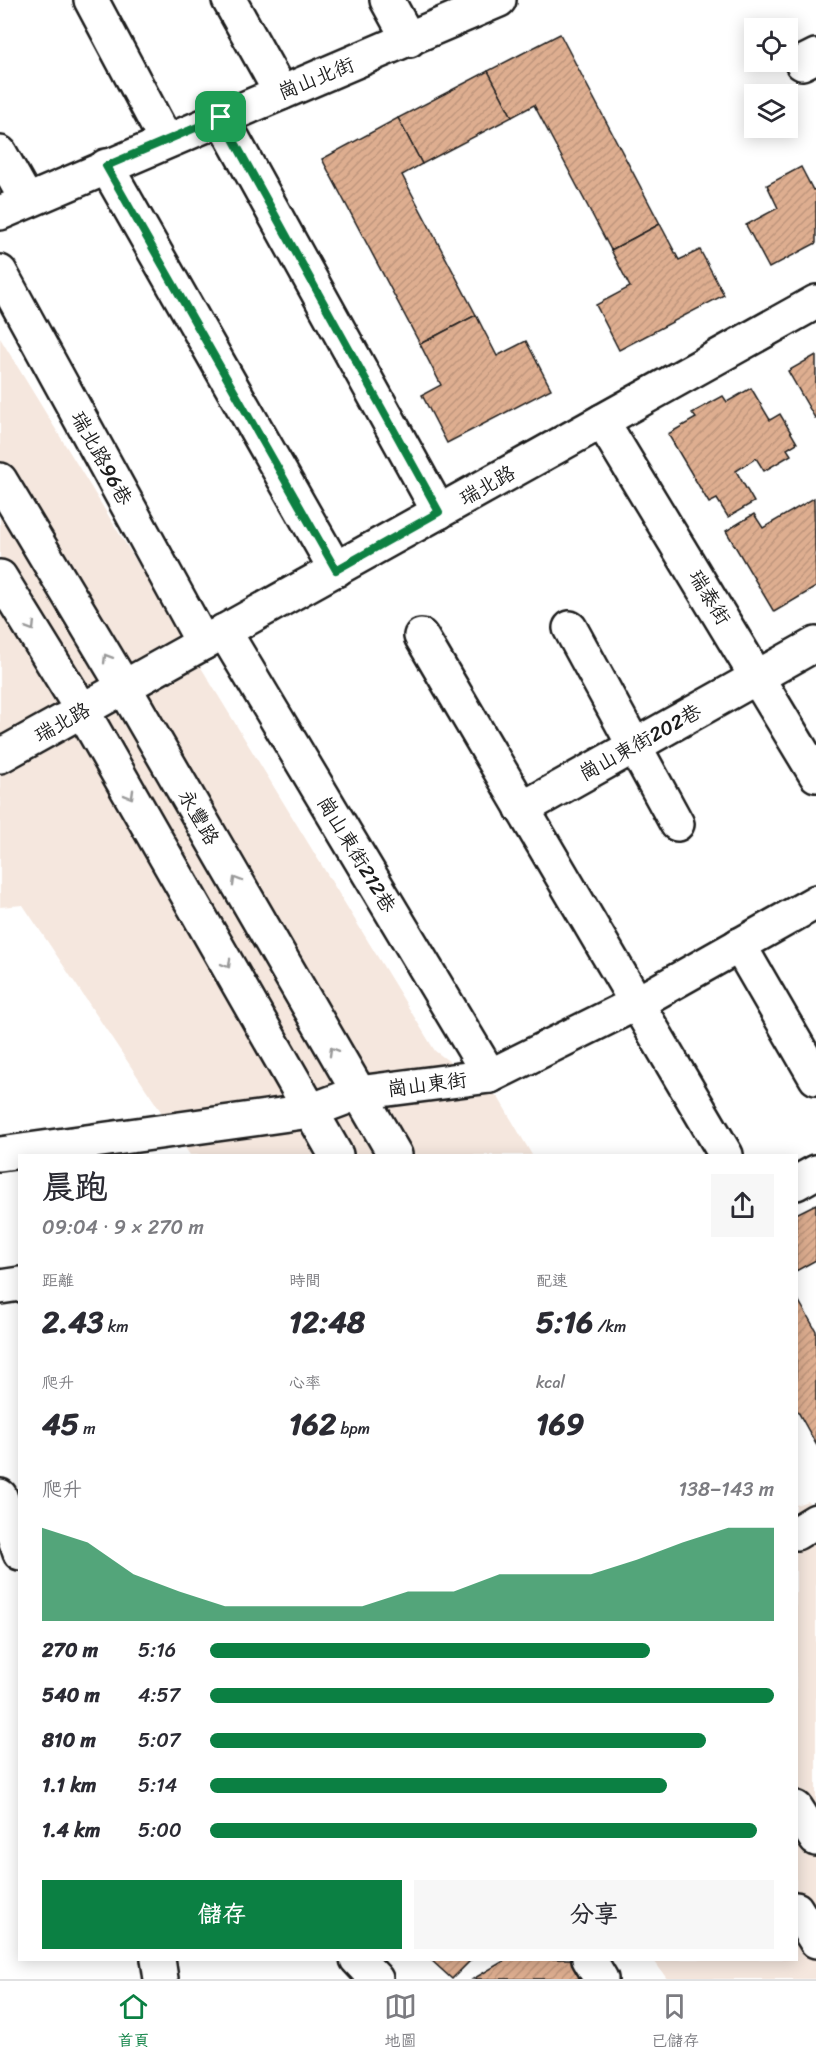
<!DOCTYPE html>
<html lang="zh-TW">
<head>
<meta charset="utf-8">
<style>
	body { margin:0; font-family:Sriracha,"LXGW WenKai TC",sans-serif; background:#f7f7f7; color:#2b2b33; height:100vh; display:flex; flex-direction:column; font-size:22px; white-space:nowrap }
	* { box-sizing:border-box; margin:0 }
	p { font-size:20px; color:#7c7c81 }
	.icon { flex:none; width:33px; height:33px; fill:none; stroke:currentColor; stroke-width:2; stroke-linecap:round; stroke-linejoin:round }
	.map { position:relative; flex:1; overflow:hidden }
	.panel { position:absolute; left:18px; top:1154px; width:780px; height:807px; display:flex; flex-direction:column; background:#fff; border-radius:0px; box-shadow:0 3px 15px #0003 }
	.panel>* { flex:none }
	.buttons { position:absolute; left:744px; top:18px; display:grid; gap:12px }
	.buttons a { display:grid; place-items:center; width:54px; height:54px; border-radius:0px; background:#fff; box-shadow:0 3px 15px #0003; font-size:30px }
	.pin { position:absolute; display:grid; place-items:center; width:51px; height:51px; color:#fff; margin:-26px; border-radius:12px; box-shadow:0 3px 9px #0006 }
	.round { display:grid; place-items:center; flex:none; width:63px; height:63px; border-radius:0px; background:#f7f7f7 }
	.summary { display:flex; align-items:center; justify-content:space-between; height:102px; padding:0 24px }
	h1 { font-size:33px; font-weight:800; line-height:45px }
	.figures { display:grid; grid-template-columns:repeat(3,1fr); gap:9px; height:102px; padding:6px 24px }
	.figures div { display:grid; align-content:center }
	.figures b { font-size:30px; font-weight:800 }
	.figures small { font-size:16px; font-weight:400 }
	.figures p { font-size:16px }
	.chart { height:168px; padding:12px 24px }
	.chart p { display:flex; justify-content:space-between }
	.chart svg { width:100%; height:108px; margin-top:6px; fill:#0b8043; opacity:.7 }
	.action { display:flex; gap:12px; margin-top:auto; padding:12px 24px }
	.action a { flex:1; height:69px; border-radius:0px; background:#0b8043; color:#fff; font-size:24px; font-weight:800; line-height:69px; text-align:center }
	.action a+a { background:#f7f7f7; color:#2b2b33 }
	ul { padding:0 24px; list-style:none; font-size:20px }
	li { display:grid; grid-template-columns:96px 72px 1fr; align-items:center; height:45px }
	li i { height:15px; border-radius:8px; background:#0b8043 }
	.tab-bar { display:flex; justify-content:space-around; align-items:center; height:84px; border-top:2px solid #e1e1e2; background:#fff; font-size:16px; color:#7c7c81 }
	.tab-bar a { display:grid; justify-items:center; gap:3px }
	.tab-bar .current { color:#0b8043 }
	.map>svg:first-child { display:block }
</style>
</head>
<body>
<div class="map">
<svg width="816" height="1979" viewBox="0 0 816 1979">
	<defs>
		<pattern id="building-hatch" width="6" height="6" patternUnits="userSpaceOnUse" patternTransform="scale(1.5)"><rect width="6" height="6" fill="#deae90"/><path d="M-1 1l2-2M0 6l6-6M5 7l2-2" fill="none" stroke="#be957c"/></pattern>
	</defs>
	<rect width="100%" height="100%" fill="#fff"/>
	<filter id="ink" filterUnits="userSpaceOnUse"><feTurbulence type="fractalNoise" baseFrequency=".0167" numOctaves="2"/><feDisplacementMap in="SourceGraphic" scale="12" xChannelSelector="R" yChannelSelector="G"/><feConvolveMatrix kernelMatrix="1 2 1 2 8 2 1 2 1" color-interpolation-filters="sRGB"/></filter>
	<g filter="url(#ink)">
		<g fill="#f5e7de">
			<polygon points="0,338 435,1051 498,1097 532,1155 190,1155 23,905 0,907"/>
			<polygon points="808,1501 816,1516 816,1979 667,1979 653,1959 796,1959 796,1505"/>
		</g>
		<g fill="url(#building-hatch)" stroke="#1c1c1c" stroke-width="1.5">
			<polygon points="560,34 660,224 611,250 534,105 512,117 488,71"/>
			<polygon points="488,71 512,117 422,164 398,118"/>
			<polygon points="398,118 422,164 402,175 476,315 420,344 322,159"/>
			<polygon points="801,167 813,190 816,189 816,243 769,268 746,225 778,208 767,185"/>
			<polygon points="660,224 679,260 700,250 724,295 619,350 596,305 630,287 611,250"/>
			<polygon points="476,315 497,356 526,341 551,389 447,443 422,395 441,385 420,344"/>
			<polygon points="816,355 816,418 815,418 788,371"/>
			<polygon points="751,388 770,420 780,414 797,443 787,449 791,455 764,471 756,458 736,471 754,502 728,517 717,499 709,503 668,434 696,418 692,413 723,396 727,402"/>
			<polygon points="814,498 816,587 774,612 726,531 754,514 763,528"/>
			<polygon points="816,1204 816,1260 796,1271 796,1214"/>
			<polygon points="796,1296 816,1331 816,1444 796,1408"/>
			<polygon points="430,1959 472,1959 452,1979"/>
			<polygon points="507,1959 576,1959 588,1979 473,1979"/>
		</g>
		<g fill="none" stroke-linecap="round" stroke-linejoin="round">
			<g stroke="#1c1c1c" stroke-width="38">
				<g id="minor">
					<polyline points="91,0 166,141"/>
					<polyline points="229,0 281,93"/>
					<polyline points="387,0 409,40"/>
					<polyline points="802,63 816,56"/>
					<polyline points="221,117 439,512"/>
					<polyline points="0,153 27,201"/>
					<polyline points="106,166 336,570"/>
					<polyline points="0,213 499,0"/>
					<polyline points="0,272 203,643"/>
					<polyline points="602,421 816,775"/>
					<polyline points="0,480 124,687 395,1155"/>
					<polyline points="0,577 82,710 336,1155"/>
					<polyline points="570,628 677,824"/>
					<polyline points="224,631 490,1076"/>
					<polyline points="421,636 726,1155"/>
					<polyline points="0,756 816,302"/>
					<polyline points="522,809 816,644"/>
					<polyline points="739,945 816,1078"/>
					<polyline points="0,1154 310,1111 358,1093 490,1076 637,1003 816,902"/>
					<polyline points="796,1183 816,1172"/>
					<polyline points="0,1287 20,1284"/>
					<polyline points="0,1496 20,1553"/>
					<polyline points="796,1533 816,1521"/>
					<polyline points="796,1808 816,1839"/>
					<polyline points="796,1909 816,1941"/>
					<polyline points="158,1959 161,1979"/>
					<polyline points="357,1959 376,1979"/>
					<polyline points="589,1959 601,1979"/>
				</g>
			</g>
			<use href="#minor" stroke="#fff" stroke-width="33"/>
		</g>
		<defs><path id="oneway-chevron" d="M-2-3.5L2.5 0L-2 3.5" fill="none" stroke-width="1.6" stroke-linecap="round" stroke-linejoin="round" transform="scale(1.5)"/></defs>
		<g stroke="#999">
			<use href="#oneway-chevron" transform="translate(31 627) rotate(58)"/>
			<use href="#oneway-chevron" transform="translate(107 658) rotate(-121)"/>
			<use href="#oneway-chevron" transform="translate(130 795) rotate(60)"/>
			<use href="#oneway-chevron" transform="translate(236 881) rotate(-120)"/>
			<use href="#oneway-chevron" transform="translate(227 964) rotate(60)"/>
			<use href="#oneway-chevron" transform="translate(333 1051) rotate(-120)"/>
		</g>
	</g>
	<g fill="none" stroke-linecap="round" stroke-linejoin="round" filter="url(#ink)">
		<g stroke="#fff" stroke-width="12">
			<polygon id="route" points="221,117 439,512 336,570 106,166"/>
		</g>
		<use href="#route" stroke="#0b8043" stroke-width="8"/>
	</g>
	<g text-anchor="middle" stroke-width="6" stroke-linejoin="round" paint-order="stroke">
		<g font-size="20" fill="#1c1c1c" stroke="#fff">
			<text transform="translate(316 78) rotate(-22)" y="7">崗山北街</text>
			<text transform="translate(102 458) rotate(61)" y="7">瑞北路96巷</text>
			<text transform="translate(487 485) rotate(-29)" y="7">瑞北路</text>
			<text transform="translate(710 597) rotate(59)" y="7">瑞泰街</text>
			<text transform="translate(62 722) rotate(-29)" y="7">瑞北路</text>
			<text transform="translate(640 742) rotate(-29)" y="7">崗山東街202巷</text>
			<text transform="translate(199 817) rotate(60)" y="7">永豐路</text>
			<text transform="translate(357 854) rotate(59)" y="7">崗山東街212巷</text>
			<text transform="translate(427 1084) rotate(-7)" y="7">崗山東街</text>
		</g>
	</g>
</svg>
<div class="buttons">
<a><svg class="icon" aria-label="locate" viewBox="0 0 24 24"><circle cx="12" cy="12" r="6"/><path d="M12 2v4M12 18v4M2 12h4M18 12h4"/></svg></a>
<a><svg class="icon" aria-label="layers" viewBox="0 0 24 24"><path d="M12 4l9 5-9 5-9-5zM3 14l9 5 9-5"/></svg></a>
</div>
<div class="pin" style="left:221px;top:117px;background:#1e9e55"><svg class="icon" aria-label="arrive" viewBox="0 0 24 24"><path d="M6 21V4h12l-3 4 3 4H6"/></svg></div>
<section class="panel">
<div class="summary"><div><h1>晨跑</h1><p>09:04 · 9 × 270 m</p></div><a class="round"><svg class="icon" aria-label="share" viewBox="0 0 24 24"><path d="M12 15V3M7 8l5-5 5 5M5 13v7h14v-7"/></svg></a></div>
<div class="figures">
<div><p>距離</p><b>2.43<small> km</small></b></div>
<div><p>時間</p><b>12:48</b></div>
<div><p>配速</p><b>5:16<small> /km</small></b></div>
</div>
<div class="figures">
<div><p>爬升</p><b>45<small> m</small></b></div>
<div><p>心率</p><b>162<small> bpm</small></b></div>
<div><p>kcal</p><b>169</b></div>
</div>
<div class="chart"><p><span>爬升</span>138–143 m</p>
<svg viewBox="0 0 160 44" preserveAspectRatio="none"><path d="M0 44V6L10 12L20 25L30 32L40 38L50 38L60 38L70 38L80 32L90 32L100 25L110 25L120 25L130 19L140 12L150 6L160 6V44z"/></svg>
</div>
<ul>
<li><b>270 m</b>5:16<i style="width:78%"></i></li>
<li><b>540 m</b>4:57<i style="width:100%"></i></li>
<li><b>810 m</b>5:07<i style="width:88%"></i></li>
<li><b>1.1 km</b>5:14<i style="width:81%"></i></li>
<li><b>1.4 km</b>5:00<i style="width:97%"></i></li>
</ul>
<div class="action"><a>儲存</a><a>分享</a></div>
</section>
</div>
<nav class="tab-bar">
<a class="current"><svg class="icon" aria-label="home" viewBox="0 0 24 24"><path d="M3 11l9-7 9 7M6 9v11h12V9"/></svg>首頁</a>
<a><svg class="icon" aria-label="map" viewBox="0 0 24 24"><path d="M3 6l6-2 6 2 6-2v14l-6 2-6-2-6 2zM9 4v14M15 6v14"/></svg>地圖</a>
<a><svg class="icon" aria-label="saved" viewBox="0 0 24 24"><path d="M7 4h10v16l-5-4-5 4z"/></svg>已儲存</a>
</nav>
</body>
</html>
